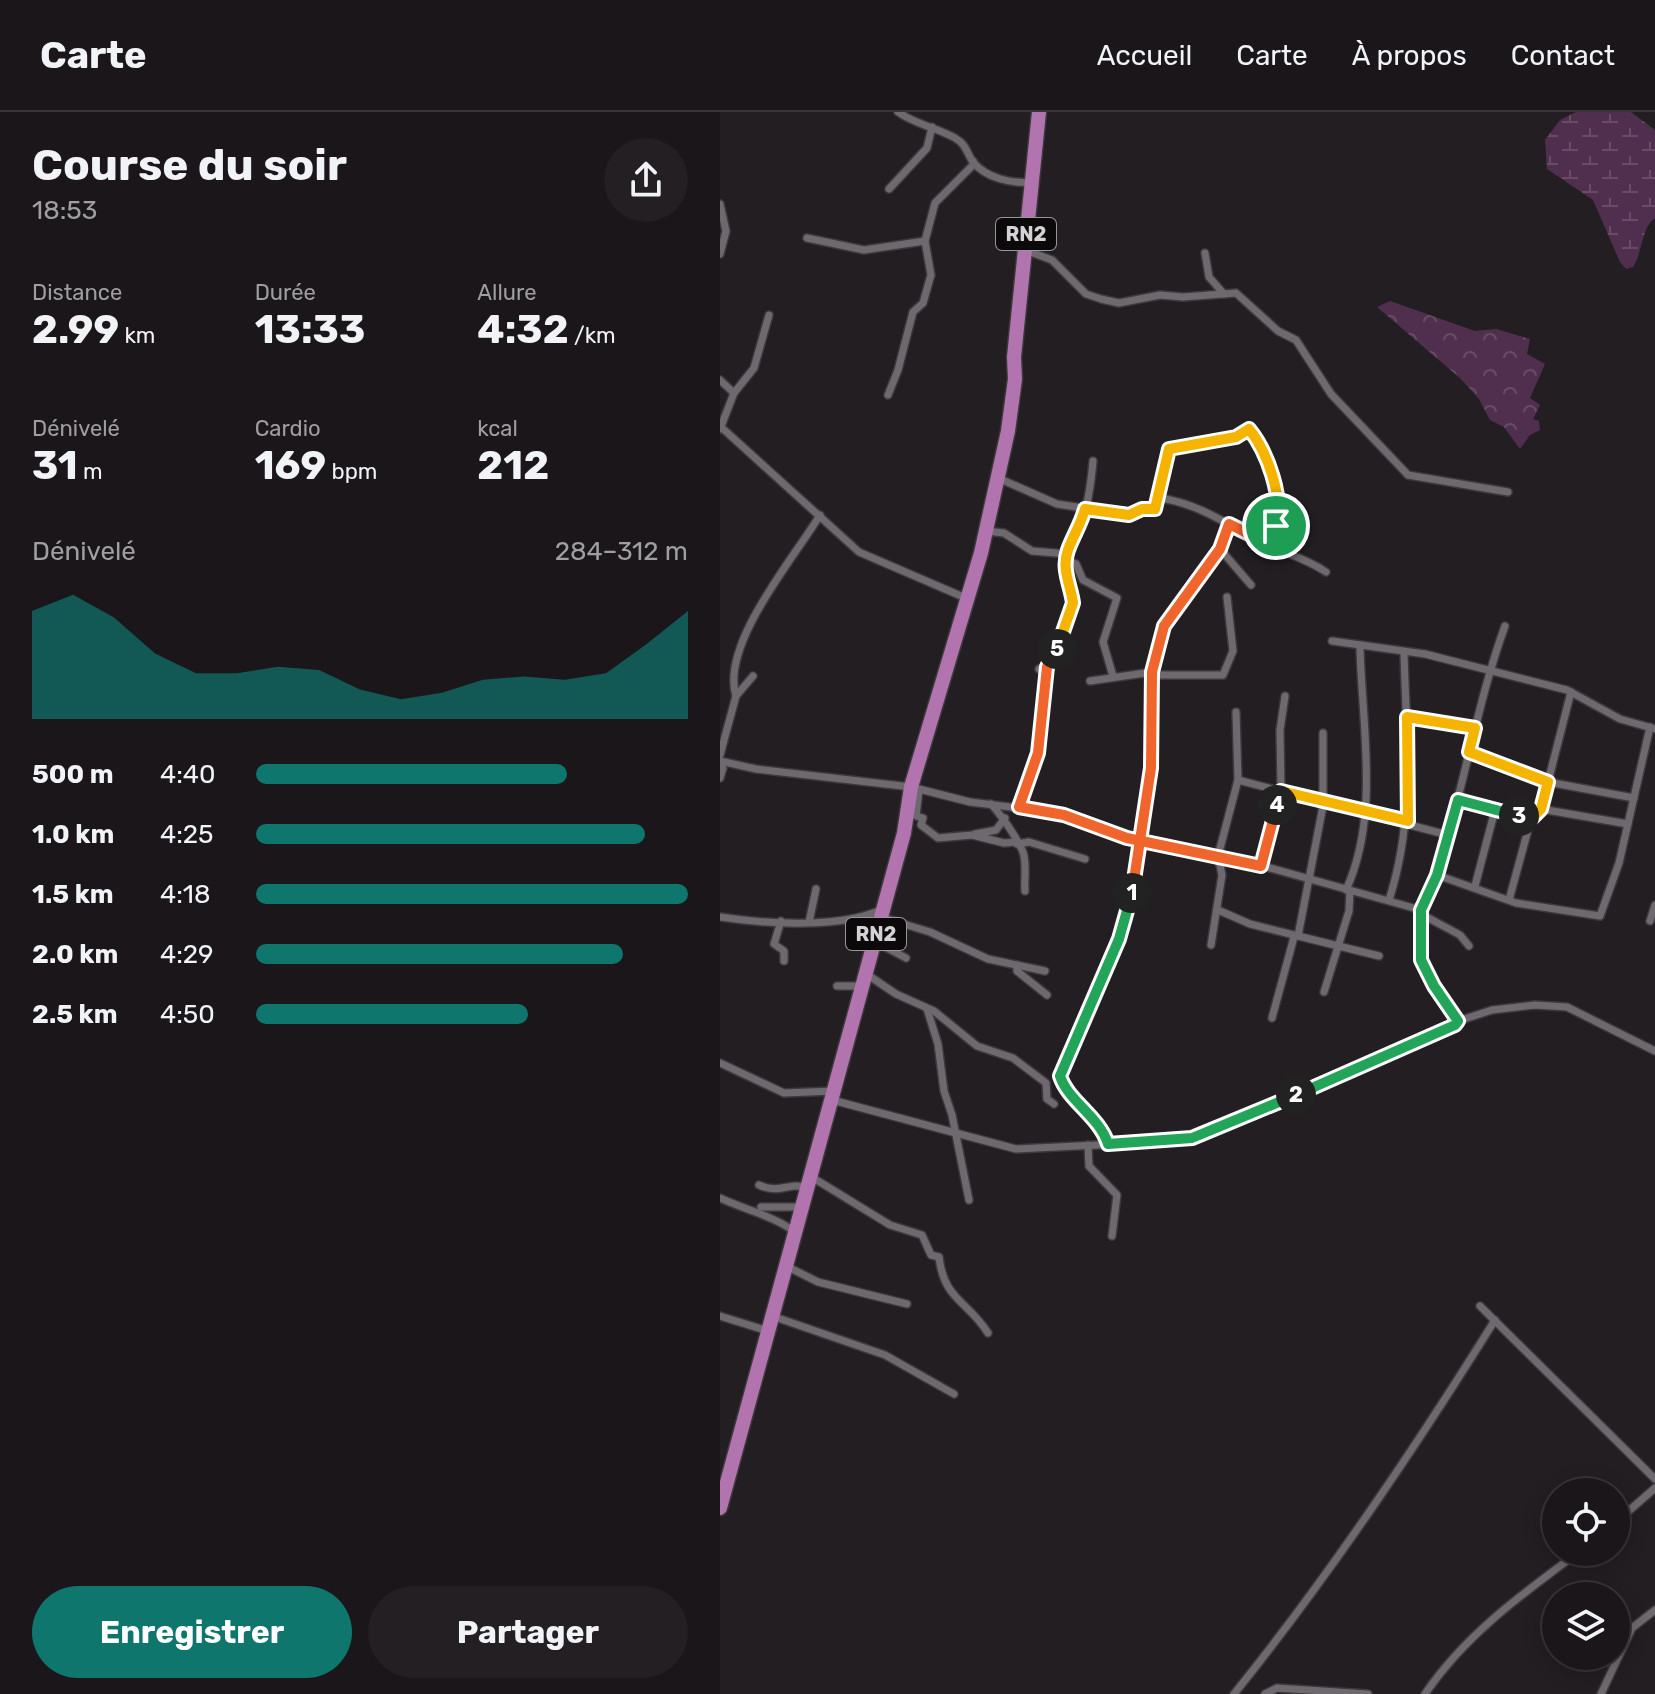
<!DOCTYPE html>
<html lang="fr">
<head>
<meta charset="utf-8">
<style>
	body { margin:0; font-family:Rubik,sans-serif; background:#231f23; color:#f1f3f6; height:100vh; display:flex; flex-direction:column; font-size:30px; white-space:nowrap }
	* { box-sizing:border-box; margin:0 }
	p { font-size:26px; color:#9f9fa2 }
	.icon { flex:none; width:44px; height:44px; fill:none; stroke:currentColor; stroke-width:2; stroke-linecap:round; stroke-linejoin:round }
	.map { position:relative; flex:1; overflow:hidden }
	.details { display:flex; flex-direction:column; background:#1a161a; width:720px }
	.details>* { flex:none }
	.tools { position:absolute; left:822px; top:1366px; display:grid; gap:16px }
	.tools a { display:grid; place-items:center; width:88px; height:88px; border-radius:50%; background:#1a161a; box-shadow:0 4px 20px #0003,0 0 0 2px #383539; font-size:40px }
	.pin { position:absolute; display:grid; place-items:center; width:68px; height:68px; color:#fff; margin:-34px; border:4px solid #fff; border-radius:50%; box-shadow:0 2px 8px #0007 }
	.km { position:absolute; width:40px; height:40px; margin:-20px; border-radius:50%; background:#222; color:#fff; font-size:22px; line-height:40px; text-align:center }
	.round { display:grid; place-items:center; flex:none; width:84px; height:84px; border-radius:42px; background:#231f23 }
	.head { display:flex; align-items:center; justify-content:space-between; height:136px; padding:0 32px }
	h1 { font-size:44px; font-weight:700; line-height:60px }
	.figures { display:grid; grid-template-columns:repeat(3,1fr); gap:12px; height:136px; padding:8px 32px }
	.figures div { display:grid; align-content:center }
	.figures b { font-size:40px; font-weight:700 }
	.figures small { font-size:22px; font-weight:400 }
	.figures p { font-size:22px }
	.chart { height:224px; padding:16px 32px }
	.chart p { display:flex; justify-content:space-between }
	.chart svg { width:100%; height:144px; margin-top:8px; fill:#0f766e; opacity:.7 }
	.action { display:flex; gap:16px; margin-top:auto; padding:16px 32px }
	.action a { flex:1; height:92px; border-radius:48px; background:#0f766e; color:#fff; font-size:32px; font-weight:700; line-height:92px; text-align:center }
	.action a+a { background:#231f23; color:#f1f3f6 }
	ul { padding:0 32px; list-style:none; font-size:26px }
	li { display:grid; grid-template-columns:128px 96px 1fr; align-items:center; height:60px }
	li i { height:20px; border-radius:10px; background:#0f766e }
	header { display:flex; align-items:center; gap:48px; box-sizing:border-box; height:112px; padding:0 40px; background:#1a161a; border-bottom:2px solid #383539 }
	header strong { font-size:38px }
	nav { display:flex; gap:44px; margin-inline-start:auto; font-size:28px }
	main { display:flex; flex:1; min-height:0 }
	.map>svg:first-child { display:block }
</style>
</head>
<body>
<header>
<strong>Carte</strong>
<nav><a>Accueil</a><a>Carte</a><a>À propos</a><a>Contact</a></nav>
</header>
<main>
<section class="details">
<div class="head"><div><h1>Course du soir</h1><p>18:53</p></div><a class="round"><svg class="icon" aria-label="share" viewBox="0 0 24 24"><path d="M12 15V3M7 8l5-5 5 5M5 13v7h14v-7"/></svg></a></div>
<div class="figures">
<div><p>Distance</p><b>2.99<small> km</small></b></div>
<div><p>Durée</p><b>13:33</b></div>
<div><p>Allure</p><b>4:32<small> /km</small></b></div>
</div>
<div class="figures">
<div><p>Dénivelé</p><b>31<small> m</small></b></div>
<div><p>Cardio</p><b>169<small> bpm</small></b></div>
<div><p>kcal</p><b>212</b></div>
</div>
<div class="chart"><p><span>Dénivelé</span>284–312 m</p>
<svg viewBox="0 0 160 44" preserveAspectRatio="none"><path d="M0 44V11L10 6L20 13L30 24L40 30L50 30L60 28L70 29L80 35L90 38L100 36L110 32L120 31L130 32L140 30L150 21L160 11V44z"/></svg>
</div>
<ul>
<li><b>500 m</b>4:40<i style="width:72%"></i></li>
<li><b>1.0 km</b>4:25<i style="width:90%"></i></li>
<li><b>1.5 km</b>4:18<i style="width:100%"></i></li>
<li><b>2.0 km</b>4:29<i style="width:85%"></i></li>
<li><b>2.5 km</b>4:50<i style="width:63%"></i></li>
</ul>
<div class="action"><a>Enregistrer</a><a>Partager</a></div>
</section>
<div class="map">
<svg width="935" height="1582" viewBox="0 0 935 1582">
	<defs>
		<pattern id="forest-crowns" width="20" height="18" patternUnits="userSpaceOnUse" patternTransform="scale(2)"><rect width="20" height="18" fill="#502f4e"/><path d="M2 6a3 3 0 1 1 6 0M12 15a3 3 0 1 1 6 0" fill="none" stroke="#684c67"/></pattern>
		<pattern id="wetland-marsh" width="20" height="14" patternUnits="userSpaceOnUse" patternTransform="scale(2)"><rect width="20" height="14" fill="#502f4e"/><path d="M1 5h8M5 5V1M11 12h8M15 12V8" fill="none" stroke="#684c67"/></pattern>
	</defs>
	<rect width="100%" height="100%" fill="#221e22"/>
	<polygon fill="url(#forest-crowns)" points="670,189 755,219 776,217 810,227 807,242 825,252 810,286 820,293 813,307 819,309 820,318 810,323 800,337 784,315 770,308 759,287 741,267 657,195"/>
	<path fill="url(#wetland-marsh)" d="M856,0H911L935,18V106C921,116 923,140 913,155L906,157L900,150L873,88L827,57L825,28L840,8Z"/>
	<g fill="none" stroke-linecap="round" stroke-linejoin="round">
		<g stroke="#3c383b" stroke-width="10">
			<g id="street">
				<path d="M178,0C196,13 216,15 235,26C247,33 246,40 253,50C266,66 292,72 311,70"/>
				<polyline points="169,77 207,36 212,15"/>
				<polyline points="0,92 6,119 0,142"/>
				<polyline points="87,126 144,138 205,129"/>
				<polyline points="305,138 332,148 366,182 381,187 399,191 440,183 463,185 516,181 558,219 576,228 611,282 688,363 788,380"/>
				<polyline points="485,141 489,165 504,182"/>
				<polyline points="0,268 14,281 0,317"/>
				<polyline points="14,281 34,256 49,203"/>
				<polyline points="168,283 178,258 193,200 203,191 211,163 205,129 215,91 253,53 253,49"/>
				<polyline points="1,315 139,440 248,487"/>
				<path d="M278,366L337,392L409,403L422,397H435L440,386C480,392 508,413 543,431C564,441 586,446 606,460"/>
				<polyline points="440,386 449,337 516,325 529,317 544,342 550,362 563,439"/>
				<polyline points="266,419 284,421 312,439 348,442"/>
				<polyline points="500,437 531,473"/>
				<polyline points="347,448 356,452 363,468 397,486 383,530 393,564"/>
				<polyline points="612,529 705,542 847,578 900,607 935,617"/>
				<path d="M327,560C327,546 347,517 352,496C357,476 341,461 348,438C351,431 357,424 360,416C368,394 371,373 373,349"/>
				<polyline points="432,563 503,563 513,539 507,485"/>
				<polyline points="370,569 432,560"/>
				<path d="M16,584C0,532 75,445 100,403"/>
				<polyline points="687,605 755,616"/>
				<polyline points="749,640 828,670 914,686"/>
				<polyline points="0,643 16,584 33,564"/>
				<polyline points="0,649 36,657 191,675 250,690 323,699 407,726 525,749 701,798 701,848 714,874 738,909"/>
				<polyline points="0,650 3,656 0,666"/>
				<polyline points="518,668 728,723"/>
				<polyline points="199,678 196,704 203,706 201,713 218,726 252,723 284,731 296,730"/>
				<polyline points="738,688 811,707 821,697 908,712"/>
				<path d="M271,692C282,704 297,726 303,740C307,751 304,767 305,779"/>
				<polyline points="299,695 318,641 323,576 328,563 319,557"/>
				<polyline points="821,697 851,580"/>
				<polyline points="255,722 276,718 285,706"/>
				<polyline points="297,732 309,730 365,747"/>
				<polyline points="541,754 561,679 560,618 565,584"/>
				<polyline points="717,763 796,791 880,804 899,751 930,615"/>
				<polyline points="755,774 775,698"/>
				<path d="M626,778C660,704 642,614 640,536"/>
				<path d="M669,788C696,704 686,626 684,540"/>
				<polyline points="789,788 811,707"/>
				<polyline points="498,798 530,812 578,824 603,694 603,621"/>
				<path d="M701,798C741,707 751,607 785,514"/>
				<polyline points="701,802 740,823 749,834"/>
				<path d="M0,805C46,812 121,817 163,797"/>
				<polyline points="161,805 210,820 268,847 325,859"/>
				<polyline points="61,809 54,832 64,839 64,849"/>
				<polyline points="930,809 935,793"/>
				<polyline points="89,810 96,777"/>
				<polyline points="578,824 659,844"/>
				<polyline points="154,829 186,846"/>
				<polyline points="491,833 502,763 498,744 518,668 516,600"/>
				<polyline points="297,853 297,859 327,883"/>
				<polyline points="145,861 176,882 214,899 257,934 293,946 326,971 327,987 334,992"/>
				<polyline points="117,874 143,874"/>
				<polyline points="604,880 629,799 630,779"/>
				<polyline points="207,897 218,932 224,979 232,1003 249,1088"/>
				<polyline points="552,906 574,825"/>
				<polyline points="0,951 64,981 114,979"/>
				<polyline points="112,988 296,1037 459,1029 525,1007 685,938 738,909 772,898 815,893 847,895 935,939"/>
				<path d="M388,1032C380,1008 339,977 341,959L399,827L417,766L420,711L431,656L432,560L444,514L500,437L509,412"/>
				<polyline points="368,1033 369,1054 397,1083 392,1124"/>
				<path d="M90,1064L170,1113L202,1123L211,1143L219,1145C224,1188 247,1188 268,1221"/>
				<path d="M39,1073C60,1083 70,1069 86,1076"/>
				<path d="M0,1086C23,1097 54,1104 75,1120"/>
				<polyline points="41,1095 81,1095"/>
				<polyline points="66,1154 98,1170 187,1192"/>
				<polyline points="760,1194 935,1367"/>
				<polyline points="0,1204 48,1219"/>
				<polyline points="52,1204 165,1243 234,1282"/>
				<polyline points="896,1410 935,1376"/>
				<path d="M514,1582C610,1463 694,1338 775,1208"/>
				<polyline points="545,1582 557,1576 648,1582"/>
				<path d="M705,1582C745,1523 802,1482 859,1440"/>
				<polyline points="881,1582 912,1516 935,1498"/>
			</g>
		</g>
		<g stroke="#3c383b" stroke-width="17">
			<polyline id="highway" points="0,1396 184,721 191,675 261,441 288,319 295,267 294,245 319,0"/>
		</g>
		<use href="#street" stroke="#6e696e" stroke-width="7"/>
		<use href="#highway" stroke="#b274ae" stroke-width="14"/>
	</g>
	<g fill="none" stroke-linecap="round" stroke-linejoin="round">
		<g stroke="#fff" stroke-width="16">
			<polyline id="split-1" points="412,781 431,656 432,560 444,514 500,437 509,412 563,439 561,417 556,414"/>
		</g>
		<g stroke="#fff" stroke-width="16">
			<path id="split-2" d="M412,781L399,827L340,964C348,989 379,1004 388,1032L472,1026L576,983"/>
		</g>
		<g stroke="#fff" stroke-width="16">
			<polyline id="split-3" points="576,983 735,913 738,909 714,874 701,848 701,798 717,763 738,688 799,704"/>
		</g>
		<g stroke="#fff" stroke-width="16">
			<polyline id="split-4" points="557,693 561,679 688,709 687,605 755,616 749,640 828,670 821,697 811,707 799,704"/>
		</g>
		<g stroke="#fff" stroke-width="16">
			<polyline id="split-5" points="337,537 327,555 318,641 299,695 344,703 407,726 541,754 557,693"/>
		</g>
		<g stroke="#fff" stroke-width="16">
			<path id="split-6" d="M337,537L353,491C351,474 341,457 348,438C353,424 361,412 365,397L409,403L422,397H435L449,337L516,325L529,317C547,339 564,386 556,414"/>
		</g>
		<use href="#split-1" stroke="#f0652b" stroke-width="10"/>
		<use href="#split-2" stroke="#22a559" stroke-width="10"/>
		<use href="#split-3" stroke="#22a559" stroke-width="10"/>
		<use href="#split-4" stroke="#f5b400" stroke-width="10"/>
		<use href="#split-5" stroke="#f0652b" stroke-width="10"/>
		<use href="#split-6" stroke="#f5b400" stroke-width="10"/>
	</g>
	<g text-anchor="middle" stroke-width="6" stroke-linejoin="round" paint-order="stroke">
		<g fill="#0b090a" stroke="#989698" stroke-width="2">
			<rect x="276" y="106" width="60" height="32" rx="6"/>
			<rect x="126" y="806" width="60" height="32" rx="6"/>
		</g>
		<g font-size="20" font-weight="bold" fill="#d5d2d5">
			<text x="306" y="129">RN2</text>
			<text x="156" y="829">RN2</text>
		</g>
	</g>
</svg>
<div class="tools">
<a><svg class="icon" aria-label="locate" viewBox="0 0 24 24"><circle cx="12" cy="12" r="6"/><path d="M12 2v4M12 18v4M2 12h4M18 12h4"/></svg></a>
<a><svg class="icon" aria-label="layers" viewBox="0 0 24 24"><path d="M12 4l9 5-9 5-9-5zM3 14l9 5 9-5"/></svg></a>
</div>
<div class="pin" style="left:556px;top:414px;background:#1e9e55"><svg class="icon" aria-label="arrive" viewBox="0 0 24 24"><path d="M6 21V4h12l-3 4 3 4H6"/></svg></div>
<b class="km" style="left:412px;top:781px">1</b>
<b class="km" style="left:576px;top:983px">2</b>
<b class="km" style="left:799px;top:704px">3</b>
<b class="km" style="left:557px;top:693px">4</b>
<b class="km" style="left:337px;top:537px">5</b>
</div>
</main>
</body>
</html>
